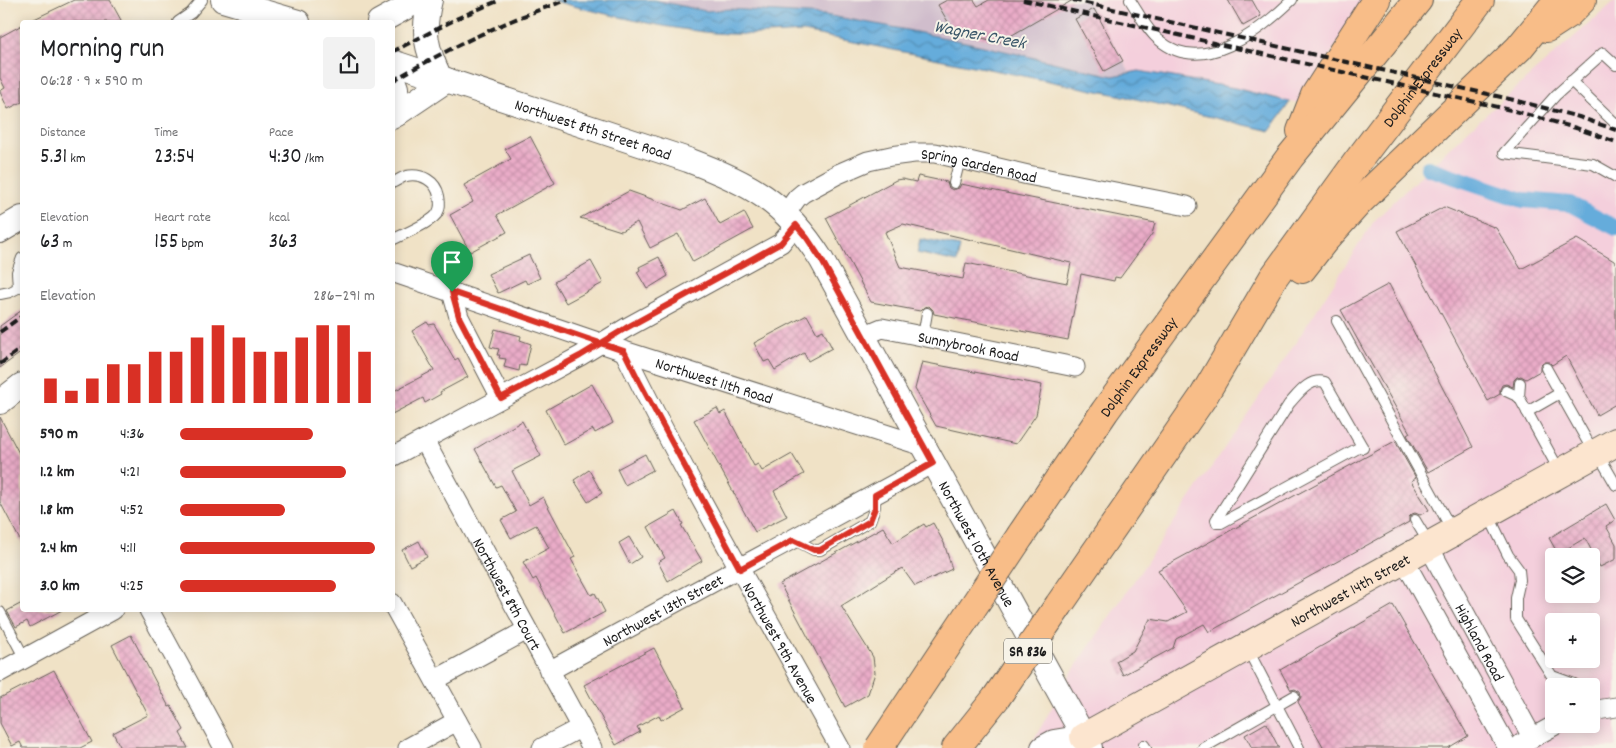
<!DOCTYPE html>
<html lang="en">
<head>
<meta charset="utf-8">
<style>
	body { margin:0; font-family:Dekko,sans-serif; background:#f2f2f2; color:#202124; height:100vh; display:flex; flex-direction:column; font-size:19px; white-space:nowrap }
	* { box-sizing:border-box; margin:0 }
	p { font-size:16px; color:#757577 }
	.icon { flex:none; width:28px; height:28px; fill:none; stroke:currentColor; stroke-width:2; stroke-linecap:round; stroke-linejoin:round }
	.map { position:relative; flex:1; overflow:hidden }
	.panel { position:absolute; left:20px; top:20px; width:375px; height:592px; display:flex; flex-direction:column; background:#fff; border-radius:5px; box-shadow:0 2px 12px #0003 }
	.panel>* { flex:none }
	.buttons { position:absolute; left:1545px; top:548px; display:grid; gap:10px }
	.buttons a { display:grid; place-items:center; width:55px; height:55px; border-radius:5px; background:#fff; box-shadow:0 2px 12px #0003; font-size:25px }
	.pin { position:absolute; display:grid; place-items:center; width:42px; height:42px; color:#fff; margin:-51px -21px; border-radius:50% 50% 50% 0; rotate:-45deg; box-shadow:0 0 5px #0007 }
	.pin .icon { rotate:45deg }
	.round { display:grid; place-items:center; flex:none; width:52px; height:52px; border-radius:5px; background:#f2f2f2 }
	.overview { display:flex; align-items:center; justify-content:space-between; height:85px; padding:0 20px }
	h1 { font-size:28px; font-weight:600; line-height:38px }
	.figures { display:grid; grid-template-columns:repeat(3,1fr); gap:8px; height:85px; padding:5px 20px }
	.figures div { display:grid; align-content:center }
	.figures b { font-size:21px; font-weight:600 }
	.figures small { font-size:14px; font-weight:400 }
	.figures p { font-size:14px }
	.chart { height:140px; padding:10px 20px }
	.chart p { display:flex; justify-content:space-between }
	.chart svg { width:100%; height:90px; margin-top:5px; stroke:#d93025; stroke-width:6 }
	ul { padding:0 20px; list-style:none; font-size:16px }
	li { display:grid; grid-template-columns:80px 60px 1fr; align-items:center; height:38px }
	li i { height:12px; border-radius:6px; background:#d93025 }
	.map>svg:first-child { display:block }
</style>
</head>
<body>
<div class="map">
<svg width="1616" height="748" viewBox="0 0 1616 748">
	<defs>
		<pattern id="water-waves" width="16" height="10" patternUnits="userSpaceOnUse" patternTransform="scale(1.25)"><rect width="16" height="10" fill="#65acdb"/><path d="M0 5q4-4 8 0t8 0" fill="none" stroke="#528bb1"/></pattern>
		<pattern id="building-cross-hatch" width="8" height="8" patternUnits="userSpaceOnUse" patternTransform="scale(1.25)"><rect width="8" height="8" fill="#eaacc8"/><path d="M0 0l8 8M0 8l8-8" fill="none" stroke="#c893ab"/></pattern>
	</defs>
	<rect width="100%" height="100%" fill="#f7f3e8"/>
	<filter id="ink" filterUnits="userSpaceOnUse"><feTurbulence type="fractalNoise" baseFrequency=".02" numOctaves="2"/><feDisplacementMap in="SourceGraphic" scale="10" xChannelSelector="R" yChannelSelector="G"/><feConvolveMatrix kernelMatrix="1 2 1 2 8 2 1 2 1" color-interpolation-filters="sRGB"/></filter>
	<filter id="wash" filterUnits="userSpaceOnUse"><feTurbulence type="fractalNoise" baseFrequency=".0096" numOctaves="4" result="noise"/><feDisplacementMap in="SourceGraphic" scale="20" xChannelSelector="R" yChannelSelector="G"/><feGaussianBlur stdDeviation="1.12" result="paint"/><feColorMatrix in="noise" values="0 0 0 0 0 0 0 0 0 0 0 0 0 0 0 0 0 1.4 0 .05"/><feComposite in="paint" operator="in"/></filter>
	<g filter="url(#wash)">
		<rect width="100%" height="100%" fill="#f0e2c6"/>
		<g fill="#f4cfdc" fill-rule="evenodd">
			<polygon points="1088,0 1366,0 1299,103 1235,88 1140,71 1130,72"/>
			<path d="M1616,0V748H1029L1072,672L1289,353L1374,221L1465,133ZM1554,556H1591V594H1554ZM1554,621H1591V659H1554ZM1554,686H1591V724H1554Z"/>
		</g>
		<polygon fill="#d0bdcc" points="654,0 1088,0 1130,72 1113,76 970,43 887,26 825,15 730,9 706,11"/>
		<g fill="url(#water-waves)" stroke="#40647c">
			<path d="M550,0H654L706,11L730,9L825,15L887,26L970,43L1113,76L1139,71L1235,88L1290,102L1270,131L1123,96L804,32C771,34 737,36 704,32C652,26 601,13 550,0Z"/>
			<polygon points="920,239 960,247 957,262 917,253"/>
		</g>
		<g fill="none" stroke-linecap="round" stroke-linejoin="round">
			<polyline stroke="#65acdb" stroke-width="16" points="1428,168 1523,200 1570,204 1616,228"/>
		</g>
		<g id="blocks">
			<g fill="url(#building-cross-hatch)" fill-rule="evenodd">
				<polygon points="74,0 110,0 122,22 28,22"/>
				<polygon points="947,0 974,0 978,6 989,0 1073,0 1000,42 954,32 938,5"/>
				<polygon points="1228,0 1252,0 1261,16 1243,26"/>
				<polygon points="1094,9 1123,61 1104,71 1075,19"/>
				<polygon points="22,25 22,102 8,109 0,92 0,91 5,88 0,78 0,37"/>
				<polygon points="530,136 555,183 497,215 507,232 470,252 450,215 473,202 464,185 511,159 505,149"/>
				<path d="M918,176L947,182L949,188L953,190L959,188L961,184L1155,223L1152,234L1120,278L1115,277L1114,281L1081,274L1068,340L934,314L933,310L929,306L924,307L920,311L871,302L826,218L896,180L902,179L916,182ZM903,224L1071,263L1067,283L966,263L963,279L900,267L885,232Z"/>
				<polygon points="629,191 682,210 705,198 720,225 744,212 753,229 693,262 678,234 650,248 637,222 621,231 580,218"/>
				<polygon points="1444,207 1496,228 1521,269 1577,239 1614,261 1616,265 1616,404 1597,415 1566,356 1552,365 1549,362 1543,362 1540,365 1540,371 1526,379 1521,376 1517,377 1514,380 1513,387 1506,384 1502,385 1500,389 1500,394 1488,401 1397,231"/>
				<polygon points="529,255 540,278 527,284 525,280 498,293 488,274"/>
				<polygon points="659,257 668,276 647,289 637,272 640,270 639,267"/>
				<polygon points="591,261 603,283 566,303 554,282"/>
				<polygon points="1389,284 1473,447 1428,472 1407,435 1410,433 1341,310"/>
				<polygon points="22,310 22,352 0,368 0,326"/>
				<polygon points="807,315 817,333 823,330 832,348 808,361 804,353 775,370 769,360 764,362 754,343"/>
				<polygon points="427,322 429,325 434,324 455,360 458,358 468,377 440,392 441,394 425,403 423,398 392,414 392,392 434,370 412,331"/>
				<polygon points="495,329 521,336 520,340 531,344 526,366 520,365 519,371 504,367 506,359 499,358 500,355 497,355 499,349 490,347"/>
				<polygon points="922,362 1042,385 1036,415 1016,444 936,426 915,389"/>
				<polygon points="592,384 613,423 595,433 593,429 564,445 546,410"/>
				<polygon points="717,408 720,414 725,411 754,466 758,464 762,471 792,454 804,474 774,491 787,516 755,532 694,420"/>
				<polygon points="0,417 22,459 22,544 0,502"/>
				<polygon points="522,421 541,456 512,471 529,505 543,497 575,557 571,559 591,595 595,593 605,612 565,633 536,578 533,580 523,562 549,548 536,525 511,538 501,520 516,512 501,485 496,487 475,449"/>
				<polygon points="1395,441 1416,478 1411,481 1429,510 1420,515 1415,513 1412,514 1409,517 1409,522 1209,632 1204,624 1176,639 1173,648 1123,675 1116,661 1133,651 1150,619 1168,622 1187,612 1158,570"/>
				<polygon points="645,454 653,470 625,485 617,469"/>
				<polygon points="589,470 602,493 588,502 574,480"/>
				<polygon points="1606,504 1615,520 1606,526 1616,544 1616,559 1600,567 1585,538 1558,554 1549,538"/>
				<polygon points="676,511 683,524 681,525 702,561 668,581 658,562 665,558 648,527"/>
				<polygon points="933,523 944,543 952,569 915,586 902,568 841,606 873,657 875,673 868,694 845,707 780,584 883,527 893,543 924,524 926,527"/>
				<polygon points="629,537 641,557 630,564 619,543"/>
				<polygon points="419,541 427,557 410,566 402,550"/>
				<polygon points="22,603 22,610 62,610 30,627 27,621 16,627 7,611"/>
				<polygon points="1393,605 1468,736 1448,748 1324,748 1298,702 1301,697 1300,692 1295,689 1291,690 1280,670"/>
				<polygon points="131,635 169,707 171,706 184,730 180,733 188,748 121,748 113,733 148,715 112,645"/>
				<polygon points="654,648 685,707 661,720 659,715 637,727 640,732 616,745 584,685"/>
				<polygon points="54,670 92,742 80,748 23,748 20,742 12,746 0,723 0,698"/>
				<polygon points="1266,723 1279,748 1252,748 1245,735"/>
			</g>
		</g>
	</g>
	<g filter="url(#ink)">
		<use href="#blocks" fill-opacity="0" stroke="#666158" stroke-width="1"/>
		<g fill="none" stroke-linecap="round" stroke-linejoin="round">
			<g stroke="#666158" stroke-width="12">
				<g id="service">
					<path d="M1130,0C1138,12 1148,32 1159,40C1202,77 1260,31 1292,0"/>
					<polyline points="178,22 191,13 202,0"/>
					<polyline points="1616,65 1603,53 1556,95 1504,153 1593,164 1616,177"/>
					<polyline points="1571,81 1616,124"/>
					<path d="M392,183C397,181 402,177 406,176C422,173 436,181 439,196C440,201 441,207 438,212C434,222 403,234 392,240"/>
					<polyline points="954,183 960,159"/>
					<polyline points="18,288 17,272 22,258"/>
					<polyline points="0,294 10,292 22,286"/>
					<polyline points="1337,321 1453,532"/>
					<polyline points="923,336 927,313"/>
					<polyline points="1546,368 1594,453"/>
					<polyline points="1520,383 1519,397 1560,472"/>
					<polyline points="1506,391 1519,397"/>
					<polyline points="1527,412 1560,393"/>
					<path d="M1362,446L1221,523H1217L1216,520L1289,404C1299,393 1309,378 1325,382L1363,448"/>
					<polyline points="1598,454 1616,485"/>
					<polyline points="1488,514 1508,555 1519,570 1520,580 1516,598 1516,619 1552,676 1574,684 1575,686"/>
					<polyline points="1415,520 1430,545"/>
					<polyline points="793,539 814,550 820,550 870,521 875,507 875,495"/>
					<polyline points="0,612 25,659"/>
					<polyline points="1247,648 1299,748"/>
					<polyline points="1144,745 1146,748"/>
					<polyline points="1203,748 1294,696"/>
				</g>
			</g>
			<g stroke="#666158" stroke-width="21">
				<g id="minor">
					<path id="s1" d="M786,213L797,198L803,193L838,174L868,161L891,156L914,153H935L1028,175L1187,206"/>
					<path id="s2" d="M392,272L624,351L923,446"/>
					<polyline points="452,292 459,317 501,398"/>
					<path id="s3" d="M863,336L882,328L1075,367"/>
					<path id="s4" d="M624,351C690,486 767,616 840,748"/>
					<path id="s5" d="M424,440L592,748"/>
					<polyline points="392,457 580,356 626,328 781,243 796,225"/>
					<path id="s6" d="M1429,547L1532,737"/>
					<polyline points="1404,560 1508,748"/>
					<polyline points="392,603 472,748"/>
					<polyline points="149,610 224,748"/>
					<path id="s7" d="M549,671L933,463"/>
					<polyline points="0,672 113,610"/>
					<polyline points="435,680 527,630"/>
					<polyline points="1591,711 1616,707"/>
					<polyline points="1521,744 1557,724"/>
					<polyline points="408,748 457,721"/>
					<polyline points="542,748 580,728"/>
				</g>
			</g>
			<g stroke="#666158" stroke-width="26">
				<g id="tertiary">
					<polyline points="223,0 298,22"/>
					<path d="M430,0C422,31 426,49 440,78"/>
					<polyline points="379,22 419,0"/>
					<path id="s8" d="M392,62L688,160C750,183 785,202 821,259L1090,748"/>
					<polyline points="392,77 396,88 397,114"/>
					<polyline points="392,117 447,80"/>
					<polyline points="0,231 22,218"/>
					<polyline points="0,402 22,385"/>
					<polyline points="1043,748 1054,742 1084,737"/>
				</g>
			</g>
			<g stroke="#666158" stroke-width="30">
				<g id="secondary">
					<path id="s9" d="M1084,737L1616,442"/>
				</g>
			</g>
			<g stroke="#666158" stroke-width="30">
				<g id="motorway">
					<polyline points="1547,28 1567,15 1582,0"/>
					<polyline points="1301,131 1315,95 1376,0"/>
					<polyline points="1302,269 1323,242 1359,202 1519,48 1558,0"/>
					<path id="s10" d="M1021,535L1105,411L1290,157L1418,0"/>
					<path id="s11" d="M1059,605L1203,397L1273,278L1357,162L1480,0"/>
					<polyline points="956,748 996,698"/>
				</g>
			</g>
			<use href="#service" stroke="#fff" stroke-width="10"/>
			<use href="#minor" stroke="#fff" stroke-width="19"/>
			<use href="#tertiary" stroke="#fff" stroke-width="24"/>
			<use href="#secondary" stroke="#fce5cf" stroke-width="28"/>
			<use href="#motorway" stroke="#f8bd88" stroke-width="28"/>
			<g stroke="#1c1c1c" stroke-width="4" stroke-dasharray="8 4" stroke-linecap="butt">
				<polyline points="1023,0 1511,110 1576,128 1616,142"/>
				<polyline points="1073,0 1514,100 1579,117 1616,130"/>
				<polyline points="392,52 458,18 500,0"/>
				<path d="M392,81C450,48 505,20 568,0"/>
				<polyline points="0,332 22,316"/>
				<polyline points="0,364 22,348"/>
			</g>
			<g stroke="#666158" stroke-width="30" stroke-linecap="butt">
				<g id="motorway-bridge">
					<polyline points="996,698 1059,605"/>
					<polyline points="879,748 1021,535"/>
				</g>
			</g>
			<use href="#motorway-bridge" stroke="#f8bd88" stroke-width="28"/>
		</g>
	</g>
	<g fill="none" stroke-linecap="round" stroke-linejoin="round" filter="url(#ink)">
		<g stroke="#fff" stroke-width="10">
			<polyline id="route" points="452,292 585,338 624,351 640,383 740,569 793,540 814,550 820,550 870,521 875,508 875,495 933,463 821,259 807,238 796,225 781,243 626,328 580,356 501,398 459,317 452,292"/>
		</g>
		<use href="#route" stroke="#d93025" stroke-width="6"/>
	</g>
	<g text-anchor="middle" stroke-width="4" stroke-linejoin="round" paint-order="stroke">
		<rect fill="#f7f3e8" stroke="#5e5c59" stroke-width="1" x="1004" y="638.5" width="48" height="25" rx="4"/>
		<g font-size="15" font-weight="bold" fill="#1c1c1c">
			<text x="1028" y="656">SR 836</text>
		</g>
		<g font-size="16" fill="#1c1c1c" stroke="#f7f3e8">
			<text dy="6" stroke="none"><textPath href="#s11" startOffset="641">Dolphin Expressway</textPath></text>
			<text dy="6" stroke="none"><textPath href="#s8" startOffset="212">Northwest 8th Street Road</textPath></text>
			<text dy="6" stroke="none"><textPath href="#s1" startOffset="212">Spring Garden Road</textPath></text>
			<text dy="6" stroke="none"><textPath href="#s3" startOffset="109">Sunnybrook Road</textPath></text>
			<text dy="6" stroke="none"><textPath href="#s10" startOffset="205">Dolphin Expressway</textPath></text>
			<text dy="6" stroke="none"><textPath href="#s2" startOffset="340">Northwest 11th Road</textPath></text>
			<text dy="6" stroke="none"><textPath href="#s8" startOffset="806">Northwest 10th Avenue</textPath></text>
			<text dy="6" stroke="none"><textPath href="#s9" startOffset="304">Northwest 14th Street</textPath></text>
			<text dy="6" stroke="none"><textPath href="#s5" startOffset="175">Northwest 8th Court</textPath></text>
			<text dy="6" stroke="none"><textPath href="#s7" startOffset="129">Northwest 13th Street</textPath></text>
			<text dy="6" stroke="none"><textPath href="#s4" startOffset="331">Northwest 9th Avenue</textPath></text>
			<text dy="6" stroke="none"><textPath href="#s6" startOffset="108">Highland Road</textPath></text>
		</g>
		<g font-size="18" font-style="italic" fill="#395668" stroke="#f7f3e8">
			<text transform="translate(980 34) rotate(11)" y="6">Wagner Creek</text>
		</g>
	</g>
</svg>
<div class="buttons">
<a><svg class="icon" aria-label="layers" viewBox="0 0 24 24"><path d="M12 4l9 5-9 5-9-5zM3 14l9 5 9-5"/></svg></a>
<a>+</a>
<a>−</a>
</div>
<div class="pin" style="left:452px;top:292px;background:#1e9e55"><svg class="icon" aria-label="arrive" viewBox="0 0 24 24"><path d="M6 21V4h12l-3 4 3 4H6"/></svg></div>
<section class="panel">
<div class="overview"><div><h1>Morning run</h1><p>06:28 · 9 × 590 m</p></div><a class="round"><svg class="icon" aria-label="share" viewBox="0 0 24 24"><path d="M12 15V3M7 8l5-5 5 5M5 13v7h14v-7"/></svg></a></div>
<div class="figures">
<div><p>Distance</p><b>5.31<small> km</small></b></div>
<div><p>Time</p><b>23:54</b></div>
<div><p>Pace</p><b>4:30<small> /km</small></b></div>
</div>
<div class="figures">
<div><p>Elevation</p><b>63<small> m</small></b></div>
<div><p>Heart rate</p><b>155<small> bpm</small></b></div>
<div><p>kcal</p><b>363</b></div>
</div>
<div class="chart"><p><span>Elevation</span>286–291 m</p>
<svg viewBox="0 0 160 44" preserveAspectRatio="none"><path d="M5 44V32M15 44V38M25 44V32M35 44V25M45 44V25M55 44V19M65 44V19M75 44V12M85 44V6M95 44V12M105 44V19M115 44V19M125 44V12M135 44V6M145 44V6M155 44V19"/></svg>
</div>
<ul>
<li><b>590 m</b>4:36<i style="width:68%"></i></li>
<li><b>1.2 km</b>4:21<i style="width:85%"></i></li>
<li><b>1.8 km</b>4:52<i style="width:54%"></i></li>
<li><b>2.4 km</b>4:11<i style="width:100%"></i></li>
<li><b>3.0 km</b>4:25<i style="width:80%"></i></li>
</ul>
</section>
</div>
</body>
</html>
